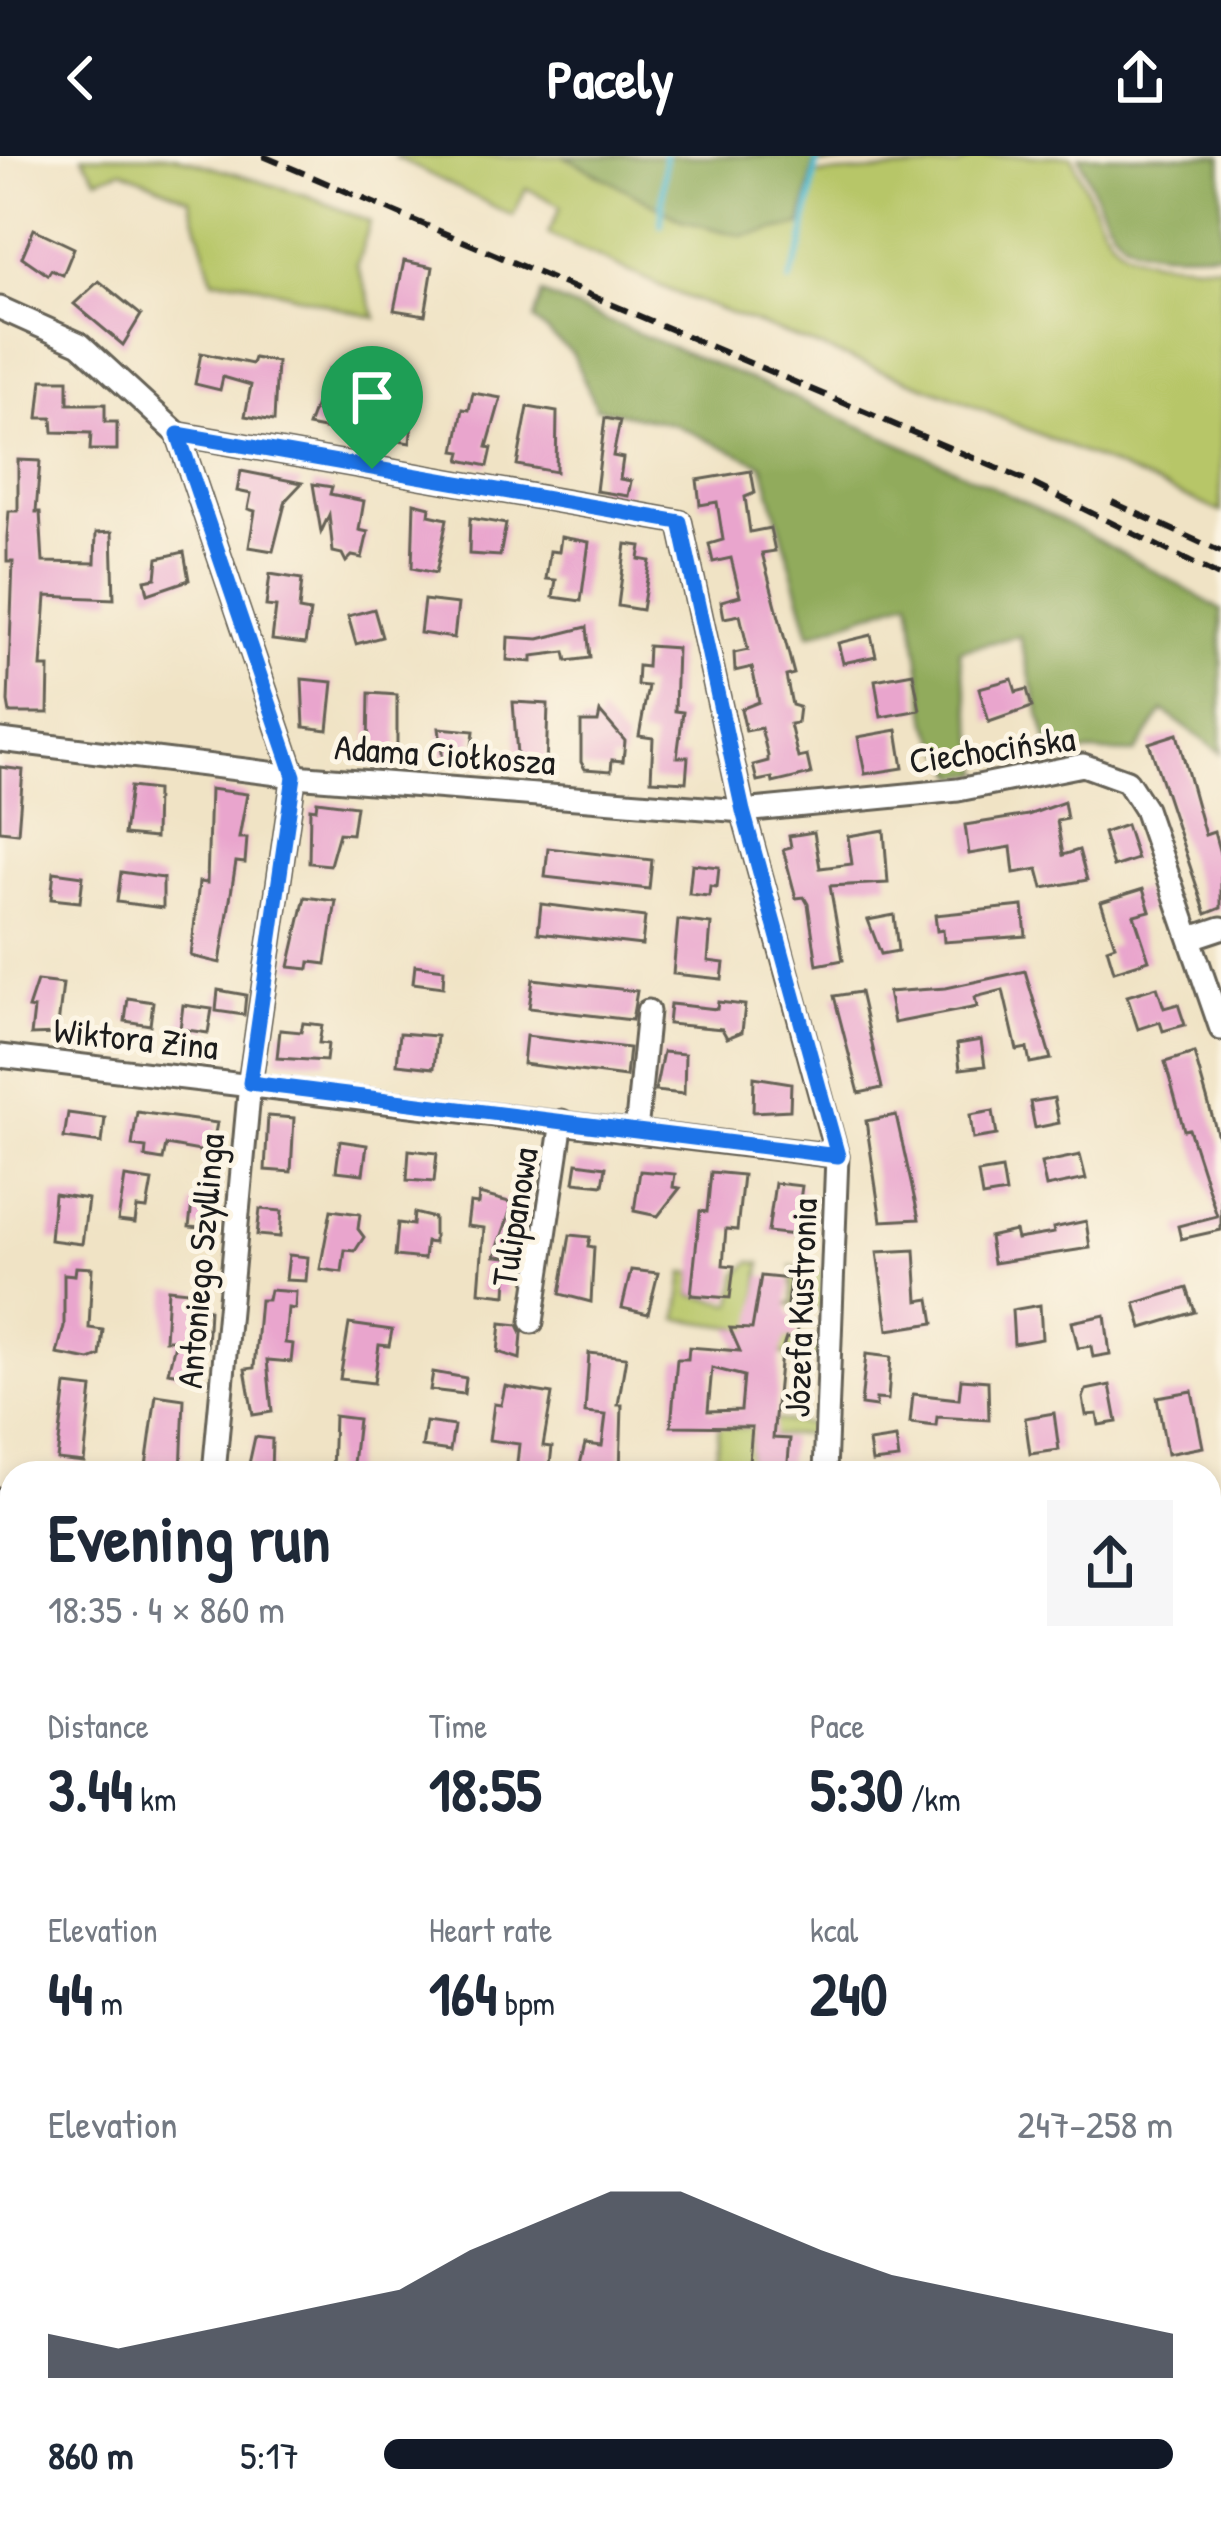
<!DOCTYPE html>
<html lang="en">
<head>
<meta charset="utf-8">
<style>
	body { margin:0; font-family:"Patrick Hand",sans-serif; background:#f6f6f7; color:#1f2937; height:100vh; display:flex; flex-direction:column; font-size:45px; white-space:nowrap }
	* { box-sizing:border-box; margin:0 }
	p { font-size:39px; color:#747a83 }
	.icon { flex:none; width:66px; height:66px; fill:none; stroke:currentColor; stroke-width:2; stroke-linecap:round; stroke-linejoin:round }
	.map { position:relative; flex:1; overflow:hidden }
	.side { position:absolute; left:0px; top:1305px; width:1221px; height:1065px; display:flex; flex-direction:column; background:#fff; border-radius:36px 36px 0 0; box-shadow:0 6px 18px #0003 }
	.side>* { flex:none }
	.pin { position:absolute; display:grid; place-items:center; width:102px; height:102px; color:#fff; margin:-123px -51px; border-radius:50% 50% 50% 0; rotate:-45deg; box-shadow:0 0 12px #0007 }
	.pin .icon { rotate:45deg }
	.round { display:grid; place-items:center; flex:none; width:126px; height:126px; border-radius:0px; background:#f6f6f7 }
	.headline { display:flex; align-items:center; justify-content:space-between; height:204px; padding:0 48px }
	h1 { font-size:66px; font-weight:700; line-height:90px }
	.figures { display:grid; grid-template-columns:repeat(3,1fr); gap:18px; height:204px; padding:12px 48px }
	.figures div { display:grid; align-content:center }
	.figures b { font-size:60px; font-weight:700 }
	.figures small { font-size:33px; font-weight:400 }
	.figures p { font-size:33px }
	.chart { height:336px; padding:24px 48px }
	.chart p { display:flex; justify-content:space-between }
	.chart svg { width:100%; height:216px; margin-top:12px; fill:#111827; opacity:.7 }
	ul { padding:0 48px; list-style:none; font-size:39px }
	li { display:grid; grid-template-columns:192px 144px 1fr; align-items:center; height:90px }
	li i { height:30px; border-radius:15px; background:#111827 }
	header { display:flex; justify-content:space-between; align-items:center; height:156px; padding:0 48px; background:#111827; color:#fff; font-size:54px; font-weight:700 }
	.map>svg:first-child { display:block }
</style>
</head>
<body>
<header><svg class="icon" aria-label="back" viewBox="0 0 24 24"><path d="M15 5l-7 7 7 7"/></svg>Pacely<svg class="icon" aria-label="share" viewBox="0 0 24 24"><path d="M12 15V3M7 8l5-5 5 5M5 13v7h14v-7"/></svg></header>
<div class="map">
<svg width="1221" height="2368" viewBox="0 0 1221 2368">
	<rect width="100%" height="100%" fill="#fcf5e5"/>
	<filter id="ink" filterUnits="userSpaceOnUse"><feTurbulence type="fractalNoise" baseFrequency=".00833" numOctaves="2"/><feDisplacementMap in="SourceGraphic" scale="24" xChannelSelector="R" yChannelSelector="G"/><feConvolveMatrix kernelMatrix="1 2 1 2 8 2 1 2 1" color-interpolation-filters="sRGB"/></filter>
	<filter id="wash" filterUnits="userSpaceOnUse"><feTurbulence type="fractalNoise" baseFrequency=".004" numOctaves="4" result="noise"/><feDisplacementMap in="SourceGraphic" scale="48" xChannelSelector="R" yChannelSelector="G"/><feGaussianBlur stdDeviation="2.7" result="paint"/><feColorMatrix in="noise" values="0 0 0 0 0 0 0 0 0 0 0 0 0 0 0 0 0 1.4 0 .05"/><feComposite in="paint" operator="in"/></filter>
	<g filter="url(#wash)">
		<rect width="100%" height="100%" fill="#f0e3c5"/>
		<g fill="#b7c668" stroke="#6a7142" stroke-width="3">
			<polygon points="82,0 174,0 309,40 370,66 357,109 376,162 242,125 213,124 189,43 122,14 97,23"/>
			<path d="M393,0H564L801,69L811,19L957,10L976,0H1072C1116,103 1107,104 1221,109V356L945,238L678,138L548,78L561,50L526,32L513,60Z"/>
			<polygon points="751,1106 761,1107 755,1178 822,1184 821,1203 738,1193 740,1172 678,1163 684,1117 694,1117 691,1139 733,1148 738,1118"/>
			<polygon points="790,1110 823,1115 822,1153 787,1148 793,1146 792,1123 798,1115"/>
			<polygon points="778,1264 815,1269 814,1278 752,1280 748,1317 714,1317 719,1269 742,1272"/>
		</g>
		<g fill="#91ab5c" stroke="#56643c" stroke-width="3">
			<polygon points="564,0 963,0 814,8 801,69 742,80 684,65"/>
			<path d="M1079,0H1221V96C1113,99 1120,97 1079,0Z"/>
			<path d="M542,138C774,233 1006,323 1221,454V597L1163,555L1135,597L1089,596L1052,603L1019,480L959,494L982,617L958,620L928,567L910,443L810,478L763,309L673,268L596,252L573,198L534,164Z"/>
			<polygon points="24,2358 117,2358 119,2368 26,2368"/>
			<polygon points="229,2358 429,2358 415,2368 231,2368"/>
		</g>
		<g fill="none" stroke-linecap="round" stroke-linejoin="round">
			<g stroke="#50b9cd" stroke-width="6">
				<polyline points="661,69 665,0"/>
				<polyline points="789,126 802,91 818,0"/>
			</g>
		</g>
		<g id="blocks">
			<g fill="#e9a5cd" fill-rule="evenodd">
				<polygon points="34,73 74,92 63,119 51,114 48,119 22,101"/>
				<polygon points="404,105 433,111 425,159 394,154"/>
				<polygon points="99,125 141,159 123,189 74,148"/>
				<polygon points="201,197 252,208 254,202 277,206 274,265 245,260 251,229 223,221 220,234 195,228"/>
				<polygon points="329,213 356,220 345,277 308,270"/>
				<polygon points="42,224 68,224 68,248 105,248 105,266 117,266 117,294 90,294 91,277 53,276 52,262 38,262"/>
				<polygon points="390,224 416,228 410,287 381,282"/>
				<polygon points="473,237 501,242 487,291 492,292 488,310 460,304 462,296 455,295 463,253 469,254"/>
				<polygon points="528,251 557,256 556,316 517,309"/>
				<polygon points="605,262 620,265 613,300 623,302 620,323 631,325 628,340 596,335"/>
				<polygon points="18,304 40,305 36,356 40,356 43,406 95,407 96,377 112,376 114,443 46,440 41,511 49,511 48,557 10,557 8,546 13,406 7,406 7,381 9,355 18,355"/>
				<polygon points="241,315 302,327 286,344 273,395 249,391 255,355 248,353 251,338 237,335"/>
				<polygon points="751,315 755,337 745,341 750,376 770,372 775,395 762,397 794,518 786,520 792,549 799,551 797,567 790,568 798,602 807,600 811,618 773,627 772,622 757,625 753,609 768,605 768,600 761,572 746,575 741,553 759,546 752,511 735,515 734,497 748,494 740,459 724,462 721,445 740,440 731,402 713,406 709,388 723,384 717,346 700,349 697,324"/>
				<polygon points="313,328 332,331 330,338 364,345 359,374 368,376 362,402 352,400 346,406 342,398 333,396 329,359 321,376"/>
				<polygon points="414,347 430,351 429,359 447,363 436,417 412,412"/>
				<polygon points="470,362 506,368 500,400 469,398"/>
				<polygon points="561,381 589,386 581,445 553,441 556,424 546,423 550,395 559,396"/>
				<polygon points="626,388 641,390 639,403 650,405 642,454 618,450"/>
				<polygon points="184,396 189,424 148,438 145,424 156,422 158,402"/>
				<polygon points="270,418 302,423 299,454 310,456 305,488 272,484 276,451 266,450"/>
				<polygon points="424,444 458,448 454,482 420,477"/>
				<polygon points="374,453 382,481 356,488 348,460"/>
				<polygon points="587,471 590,502 567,505 565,496 532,500 532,506 507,504 508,481 539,483"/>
				<polygon points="871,479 876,500 843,507 838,487"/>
				<polygon points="648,490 677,492 675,555 683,556 677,601 688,601 686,626 651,624 653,582 639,580 648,530 637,529 638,510 647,511"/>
				<polygon points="913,517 920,554 881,561 875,524"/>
				<polygon points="302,523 333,526 328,574 304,571"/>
				<polygon points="1012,523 1016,536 1027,533 1032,551 989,566 979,532"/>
				<polygon points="369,537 397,539 397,595 368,592"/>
				<polygon points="513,546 548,548 546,613 518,612"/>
				<polygon points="600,556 625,585 623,605 612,604 611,615 585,613 581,606 581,566 598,566"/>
				<polygon points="439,572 474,575 472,591 484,592 483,608 443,605"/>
				<polygon points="897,574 903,612 865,618 858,581"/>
				<polygon points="1177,578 1205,679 1214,676 1221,701 1221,752 1206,758 1149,587"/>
				<polygon points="0,611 23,614 18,677 0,675"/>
				<polygon points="130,631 156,634 155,682 124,679"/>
				<polygon points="210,633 247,638 239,682 247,682 245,707 236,706 220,807 191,800 199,726 207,727"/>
				<polygon points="317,645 356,650 352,678 339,677 330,709 309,707 310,652 316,653"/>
				<polygon points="1064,646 1067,663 1057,665 1063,699 1079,694 1087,724 1043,732 1038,713 1014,717 1011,691 969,698 965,669 1028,659"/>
				<polygon points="1126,669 1137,703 1113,711 1103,677"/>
				<polygon points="884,674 888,727 830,730 843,804 817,809 808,748 804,741 796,742 783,693 791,691 789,680 814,676 820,712 852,708 848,680"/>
				<polygon points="548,692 652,704 649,733 545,721"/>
				<polygon points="692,708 719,711 717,731 710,730 709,740 689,738"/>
				<polygon points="54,716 83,720 80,746 51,743"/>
				<polygon points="121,716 163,722 163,752 117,746"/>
				<polygon points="1143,733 1150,755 1134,759 1149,804 1114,815 1107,792 1115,789 1101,746"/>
				<polygon points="305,741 336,745 326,808 310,806 309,813 289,811"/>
				<polygon points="541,748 645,761 642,789 538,777"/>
				<polygon points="1023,750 1026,780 944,786 943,774 937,775 935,759"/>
				<polygon points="894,759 898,795 881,798 868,764"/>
				<polygon points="678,764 711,768 708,805 724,807 722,823 673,818"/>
				<polygon points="415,809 444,813 443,831 413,827"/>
				<polygon points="1025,815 1051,903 1030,907 1027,892 1017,894 1003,834 975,841 977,851 894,867 888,836 946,832"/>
				<polygon points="533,823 637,835 632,864 529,852"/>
				<polygon points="37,825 63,828 57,878 31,879 34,853 28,852"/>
				<polygon points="1157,831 1164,852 1178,848 1185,869 1163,875 1160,866 1138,873 1127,840"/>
				<polygon points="218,834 246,839 244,859 216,855"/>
				<polygon points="860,836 882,932 859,937 834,840"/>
				<polygon points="128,842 153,846 150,869 125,865"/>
				<polygon points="718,846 745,849 742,876 727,882 722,873 668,868 670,848 717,853"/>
				<polygon points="183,849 212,853 208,877 180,873"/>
				<polygon points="303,867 322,869 319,887 328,888 326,905 277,902 280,874 301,876"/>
				<polygon points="400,877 437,880 434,912 397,908"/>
				<polygon points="526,880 629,892 626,921 523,908"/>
				<polygon points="981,884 985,910 960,913 957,888"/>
				<polygon points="663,896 685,898 684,938 655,935"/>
				<polygon points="1194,897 1221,991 1221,1074 1181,1083 1178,1070 1217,1060 1189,973 1184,974 1165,906"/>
				<polygon points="754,921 791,927 790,954 753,956"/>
				<polygon points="1054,942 1059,967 1035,972 1030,946"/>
				<polygon points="993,955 997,979 973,983 970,959"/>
				<polygon points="137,956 217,967 211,997 166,989 163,1004 145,1001 146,992 132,990"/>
				<polygon points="68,957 105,962 102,987 64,982"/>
				<polygon points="896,959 919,1063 881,1065 866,965"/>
				<polygon points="268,960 294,962 291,1016 265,1014"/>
				<polygon points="340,985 367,989 363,1018 336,1015"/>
				<polygon points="409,994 437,997 434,1026 407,1024"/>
				<polygon points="1080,999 1086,1023 1046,1031 1041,1007"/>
				<polygon points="577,1007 606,1011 603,1029 574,1026"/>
				<polygon points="1002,1013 1006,1037 982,1041 978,1017"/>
				<polygon points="640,1015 675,1018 673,1031 680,1032 658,1060 634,1055"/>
				<polygon points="711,1016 743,1019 737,1074 726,1073 723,1109 734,1110 730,1142 691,1139 700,1055 707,1056"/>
				<polygon points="125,1021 152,1025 147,1053 137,1052 135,1067 118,1065"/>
				<polygon points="775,1027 802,1030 795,1079 768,1076"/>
				<polygon points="54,1038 88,1043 82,1088 50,1084"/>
				<polygon points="479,1038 513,1047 495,1100 508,1101 506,1139 479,1136 484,1072 467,1070 470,1047 478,1048"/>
				<polygon points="192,1047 213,1049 211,1073 189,1071"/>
				<polygon points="260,1053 282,1055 280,1081 257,1079"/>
				<polygon points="331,1054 360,1058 358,1073 364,1081 355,1095 345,1094 342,1116 320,1113"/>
				<polygon points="414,1057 434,1062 434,1087 426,1086 424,1103 395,1100 398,1067 413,1069"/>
				<polygon points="1086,1065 1090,1092 993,1107 989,1081 1015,1075 1017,1083 1054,1077 1053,1072"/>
				<polygon points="570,1079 590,1081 588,1090 594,1091 591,1146 560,1138"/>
				<polygon points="915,1094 918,1145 930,1143 934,1167 888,1174 877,1096"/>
				<polygon points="289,1099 308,1101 306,1125 286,1124"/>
				<polygon points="76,1111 92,1112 89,1172 103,1174 100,1200 90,1204 57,1198 64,1170 64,1118 75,1119"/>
				<polygon points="631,1114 658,1117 648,1158 622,1152"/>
				<path d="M761,1120L790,1123L787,1148L790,1160L798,1161L796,1183L786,1182L781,1197L773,1282L790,1283L787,1317H748L752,1271L671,1270L677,1203H688L689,1191L740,1195L730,1172L752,1173ZM712,1212L744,1220L741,1254L708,1255Z"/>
				<polygon points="1187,1132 1195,1156 1142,1172 1135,1147"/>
				<polygon points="168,1133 198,1136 196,1152 209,1153 207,1191 189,1189 186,1219 168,1216 176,1184 165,1184"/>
				<polygon points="270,1134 296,1136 295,1153 288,1152 285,1187 293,1188 291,1206 267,1204 272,1256 253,1259 245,1213 254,1212 260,1144 268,1144"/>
				<polygon points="1040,1149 1042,1183 1014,1188 1012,1154"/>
				<polygon points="1105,1159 1110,1198 1093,1201 1091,1190 1078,1192 1072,1166"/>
				<polygon points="501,1167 518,1169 522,1177 520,1203 498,1196"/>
				<polygon points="349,1168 392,1174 389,1190 379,1189 374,1227 340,1223"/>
				<polygon points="589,1197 626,1201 618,1249 622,1249 620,1317 578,1317 585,1288 602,1290 606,1259 585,1257"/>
				<polygon points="866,1198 891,1201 888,1244 876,1243 876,1251 861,1249"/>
				<polygon points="433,1216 466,1222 464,1238 430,1234"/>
				<polygon points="961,1223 988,1225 989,1264 937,1261 936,1270 910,1267 913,1238 959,1243"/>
				<polygon points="66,1229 92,1232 84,1306 57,1303"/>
				<polygon points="1110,1229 1117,1266 1099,1269 1097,1258 1086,1259 1083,1242 1086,1234"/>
				<polygon points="505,1230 552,1238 543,1290 552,1291 549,1317 516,1317 519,1288 489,1284 494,1248 501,1249"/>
				<polygon points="1192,1235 1203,1291 1167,1298 1157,1241"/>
				<polygon points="156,1239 184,1243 181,1317 145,1317"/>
				<polygon points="1054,1257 1059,1294 1030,1298 1025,1262"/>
				<polygon points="334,1260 358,1263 352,1317 332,1317"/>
				<polygon points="426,1266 454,1270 450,1295 422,1291"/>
				<polygon points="255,1281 272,1283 271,1317 247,1317"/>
				<polygon points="896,1282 899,1303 872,1306 869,1286"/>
			</g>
		</g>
	</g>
	<g filter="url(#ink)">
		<use href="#blocks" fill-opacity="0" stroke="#666257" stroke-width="3"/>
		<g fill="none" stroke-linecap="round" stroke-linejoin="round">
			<g stroke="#666257" stroke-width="27">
				<g id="minor">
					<polyline points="0,152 80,188 178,278 294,620 250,927 214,1317"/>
					<polyline points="178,278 680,366 743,655 837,1000 825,1317"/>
					<polyline points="0,584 294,620 743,655 958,634 1083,609 1127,625 1145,653 1221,873"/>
					<polyline points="1191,782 1221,772"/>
					<polyline points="0,900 837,1000"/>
					<polyline points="636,976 648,855"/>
					<polyline points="532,1166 562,965"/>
					<polyline points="4,1343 12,1451"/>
					<polyline points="1209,1412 1221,1410"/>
					<polyline points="0,1791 12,1787"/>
					<polyline points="1209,1864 1221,1865"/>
					<polyline points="0,1955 12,1963"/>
					<polyline points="0,1981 12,2006"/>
					<polyline points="0,2154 12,2110"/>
					<polyline points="0,2348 3,2368"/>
				</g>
			</g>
			<g stroke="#666257" stroke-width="33">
				<g id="major">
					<polyline points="0,2037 12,2036"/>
					<polyline points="1209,2038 1221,2038"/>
					<polyline points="1209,2058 1221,2058"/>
					<polyline points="0,2065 12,2065"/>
				</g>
			</g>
			<use href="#minor" stroke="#fff" stroke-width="21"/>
			<use href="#major" stroke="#f7bd88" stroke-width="27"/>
			<g stroke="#1c1c1c" stroke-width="6" stroke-dasharray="18 9" stroke-linecap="butt">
				<polyline points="263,0 1025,324 1221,421"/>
				<polyline points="1112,346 1221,396"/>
			</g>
		</g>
	</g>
	<g fill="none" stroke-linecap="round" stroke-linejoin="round" filter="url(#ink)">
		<g stroke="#fff" stroke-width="24">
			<polygon id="route" points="178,278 680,366 743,655 838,1000 250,927 294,620"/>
		</g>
		<use href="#route" stroke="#1a73e8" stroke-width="15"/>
	</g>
	<g text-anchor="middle" stroke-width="10" stroke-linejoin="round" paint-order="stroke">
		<g font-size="36" fill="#1c1c1c" stroke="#fcf5e5">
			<text transform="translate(992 593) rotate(-8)" y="13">Ciechocińska</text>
			<text transform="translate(445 598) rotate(4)" y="13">Adama Ciołkosza</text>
			<text transform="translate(136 882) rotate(6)" y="13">Wiktora Zina</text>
			<text transform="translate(514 1061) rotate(-81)" y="13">Tulipanowa</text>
			<text transform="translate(200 1105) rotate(-85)" y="13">Antoniego Szyllinga</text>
			<text transform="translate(800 1152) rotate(-88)" y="13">Józefa Kustronia</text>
		</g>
	</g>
</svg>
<div class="pin" style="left:372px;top:313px;background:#1e9e55"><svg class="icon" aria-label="arrive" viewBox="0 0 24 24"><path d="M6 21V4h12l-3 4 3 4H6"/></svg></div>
<section class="side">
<div class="headline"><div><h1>Evening run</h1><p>18:35 · 4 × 860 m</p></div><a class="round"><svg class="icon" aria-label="share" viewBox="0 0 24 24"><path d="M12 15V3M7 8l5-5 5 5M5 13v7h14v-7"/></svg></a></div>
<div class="figures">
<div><p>Distance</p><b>3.44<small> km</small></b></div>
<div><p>Time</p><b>18:55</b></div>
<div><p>Pace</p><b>5:30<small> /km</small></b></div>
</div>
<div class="figures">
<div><p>Elevation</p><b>44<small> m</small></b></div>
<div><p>Heart rate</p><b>164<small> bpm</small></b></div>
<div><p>kcal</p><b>240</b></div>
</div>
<div class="chart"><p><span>Elevation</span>247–258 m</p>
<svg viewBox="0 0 160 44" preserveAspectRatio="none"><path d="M0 44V35L10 38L20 35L30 32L40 29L50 26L60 18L70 12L80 6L90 6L100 12L110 18L120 23L130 26L140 29L150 32L160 35V44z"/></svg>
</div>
<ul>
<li><b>860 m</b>5:17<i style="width:100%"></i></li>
</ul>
</section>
</div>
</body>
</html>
